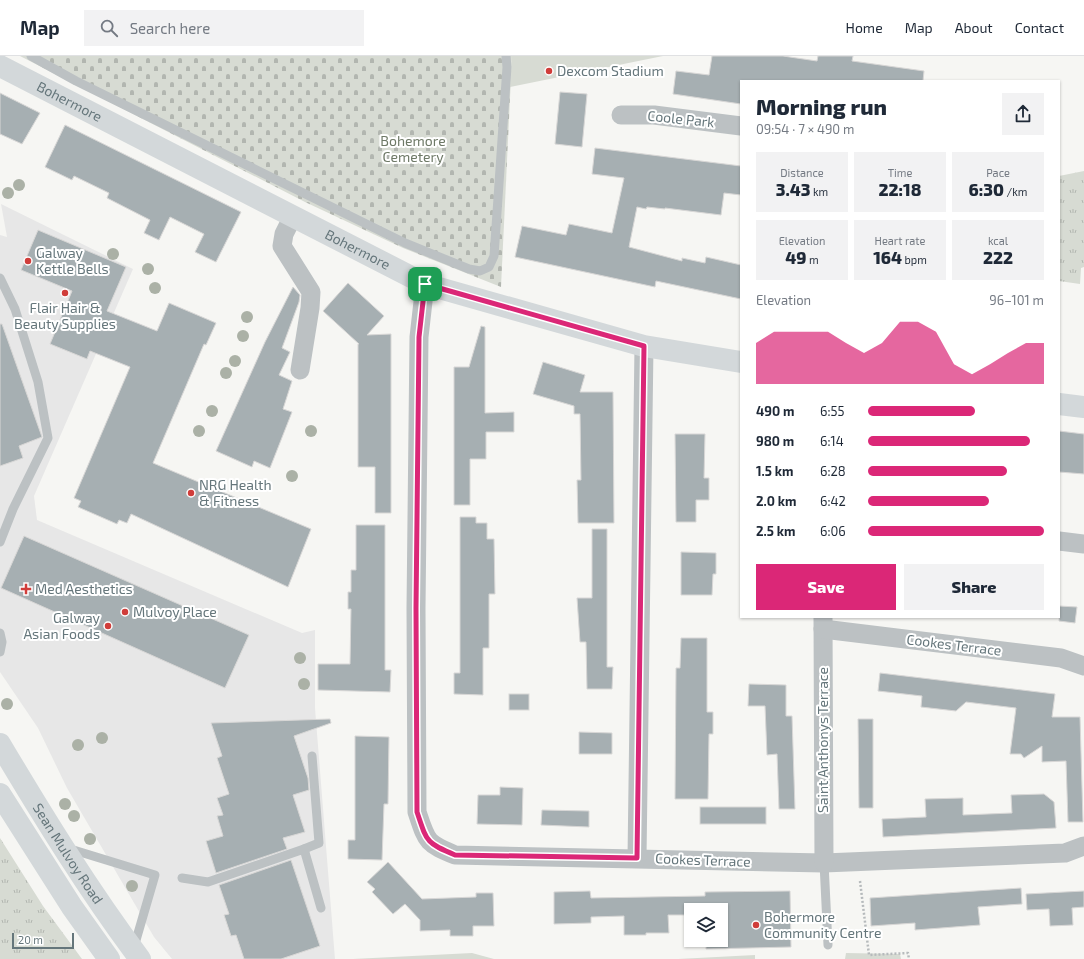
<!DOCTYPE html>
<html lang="en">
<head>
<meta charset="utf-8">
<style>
	body { margin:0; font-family:"Exo 2",sans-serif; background:#f2f2f3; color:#1f2937; height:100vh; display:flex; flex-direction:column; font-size:15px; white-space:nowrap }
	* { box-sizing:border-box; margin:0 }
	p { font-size:13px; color:#747a83 }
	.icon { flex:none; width:22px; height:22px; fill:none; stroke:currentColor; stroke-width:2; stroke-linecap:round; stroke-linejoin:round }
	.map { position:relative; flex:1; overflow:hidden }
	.sheet { position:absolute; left:740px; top:24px; width:320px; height:538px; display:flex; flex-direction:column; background:#fff; border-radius:0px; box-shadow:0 1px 3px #0004 }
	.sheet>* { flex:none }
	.fabs { position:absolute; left:684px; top:847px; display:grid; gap:8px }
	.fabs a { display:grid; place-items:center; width:44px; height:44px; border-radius:0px; background:#fff; box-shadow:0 1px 3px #0004; font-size:20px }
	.scale { position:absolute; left:12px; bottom:10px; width:62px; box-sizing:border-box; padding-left:4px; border:2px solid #65767b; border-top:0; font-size:11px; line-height:14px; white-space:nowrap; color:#65767b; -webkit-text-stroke:3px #fff; paint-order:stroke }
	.pin { position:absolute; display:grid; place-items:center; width:34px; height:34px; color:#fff; margin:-17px; border-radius:8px; box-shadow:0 2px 6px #0006 }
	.round { display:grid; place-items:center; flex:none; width:42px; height:42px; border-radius:0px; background:#f2f2f3 }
	.overview { display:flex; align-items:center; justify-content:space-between; height:68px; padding:0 16px }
	h1 { font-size:22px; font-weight:800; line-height:30px }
	.stats { display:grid; grid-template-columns:repeat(3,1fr); gap:6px; height:68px; padding:4px 16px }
	.stats div { display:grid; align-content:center; border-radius:0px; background:#f2f2f3; text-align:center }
	.stats b { font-size:17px; font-weight:800 }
	.stats small { font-size:11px; font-weight:400 }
	.stats p { font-size:11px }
	.chart { height:112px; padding:8px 16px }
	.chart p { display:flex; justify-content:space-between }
	.chart svg { width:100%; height:72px; margin-top:4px; fill:#db2777; opacity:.7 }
	.button { display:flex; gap:8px; margin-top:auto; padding:8px 16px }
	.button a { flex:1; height:46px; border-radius:0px; background:#db2777; color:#fff; font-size:16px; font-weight:800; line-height:46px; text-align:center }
	.button a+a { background:#f2f2f3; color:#1f2937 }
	ul { padding:0 16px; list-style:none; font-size:13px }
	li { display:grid; grid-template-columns:64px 48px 1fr; align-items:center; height:30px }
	li i { height:10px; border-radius:5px; background:#db2777 }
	header { display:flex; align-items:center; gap:24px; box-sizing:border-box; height:56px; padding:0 20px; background:#fff; border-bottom:1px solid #e0e1e3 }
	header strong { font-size:19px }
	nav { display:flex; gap:22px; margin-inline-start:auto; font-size:14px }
	.search { width:280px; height:36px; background:#f2f2f3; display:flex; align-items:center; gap:10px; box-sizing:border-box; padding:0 14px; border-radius:0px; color:#747a83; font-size:15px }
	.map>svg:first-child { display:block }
</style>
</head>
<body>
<header>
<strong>Map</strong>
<div class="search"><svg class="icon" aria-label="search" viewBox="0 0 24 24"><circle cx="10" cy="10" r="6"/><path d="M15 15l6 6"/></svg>Search here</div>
<nav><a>Home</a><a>Map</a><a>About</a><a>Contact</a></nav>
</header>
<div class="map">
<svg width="1084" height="903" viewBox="0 0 1084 903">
	<defs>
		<pattern id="grass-tufts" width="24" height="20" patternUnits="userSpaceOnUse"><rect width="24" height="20" fill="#d7dbd3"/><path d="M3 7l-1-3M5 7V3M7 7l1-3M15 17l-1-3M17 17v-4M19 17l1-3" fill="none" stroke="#b2b6b0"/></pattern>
		<pattern id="cemetery-stones" width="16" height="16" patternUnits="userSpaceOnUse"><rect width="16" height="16" fill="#d7dbd3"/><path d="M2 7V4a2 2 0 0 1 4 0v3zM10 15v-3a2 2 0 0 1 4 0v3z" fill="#b2b6b0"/></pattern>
	</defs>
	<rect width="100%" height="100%" fill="#f6f6f3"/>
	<polygon fill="#e7e7e7" points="1,148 133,213 34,440 37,464 302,577 315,574 315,652 335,903 172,903 154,881 67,732 38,672 0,616 0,179 7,181"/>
	<g fill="url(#grass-tufts)">
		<polygon points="1084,115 1084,211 1081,212 1080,228 1059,225 1059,120"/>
		<polygon points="0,782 43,850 82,903 0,903"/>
		<polygon points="846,897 900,898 901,903 845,903"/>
	</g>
	<polygon fill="url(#cemetery-stones)" points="20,0 512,0 501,231 403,192 305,146"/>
	<g fill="#d7dbd3">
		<polygon points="512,0 663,0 510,31"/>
		<polygon points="472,897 494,903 353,903"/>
		<polygon points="755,899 755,903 678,903"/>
	</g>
	<g fill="#a6afb2" stroke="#d8d7d6">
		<polygon points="712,0 783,0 817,5 818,0 853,0 852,5 924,15 923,25 741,25 741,48 673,38 676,15 709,19"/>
		<polygon points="560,36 587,38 582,91 555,88"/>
		<polygon points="0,37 40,57 22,88 0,78"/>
		<polygon points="65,69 241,156 216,206 195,196 204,178 170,161 159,184 144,177 150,164 107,142 109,137 74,120 72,124 45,111"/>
		<polygon points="595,92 741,110 741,139 724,137 721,159 665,152 665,153 647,151 646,153 637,151 629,191 682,205 682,202 705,207 706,201 741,209 741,243 656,225 655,231 515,201 522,170 566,179 569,168 612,177 624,122 592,118"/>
		<polygon points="38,174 126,211 107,255 157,275 169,247 216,267 206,289 204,288 153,407 311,473 288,531 131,458 127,467 119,464 117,468 78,451 81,445 74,442 130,311 90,295 87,303 50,288 72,235 21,214"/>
		<polygon points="348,227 384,260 367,279 391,278 391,457 375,457 375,411 358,411 358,288 359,288 323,255"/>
		<polygon points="293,231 300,239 299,246 282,292 290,296 279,319 292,325 283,353 292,356 270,412 254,405 252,411 216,395 265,286"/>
		<polygon points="0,268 2,268 42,381 19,390 23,402 0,410"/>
		<polygon points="481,270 485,271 485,357 514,356 514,376 486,376 486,403 470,403 470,449 454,449 454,311 469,311"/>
		<polygon points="543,306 585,319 580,336 613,336 614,467 578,467 577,424 581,424 580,358 574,358 574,350 533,338"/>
		<polygon points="1059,375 1084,378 1084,418 1059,416"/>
		<polygon points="675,378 705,378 704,422 709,422 709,444 696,444 696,466 676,466"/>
		<polygon points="460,461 476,461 476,467 487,467 487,483 494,483 495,538 489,538 489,592 483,592 483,639 454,638 454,617 460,617"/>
		<polygon points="356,469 385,469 385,614 391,614 390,636 318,634 318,608 350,608 351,553 348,553 348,536 351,536 351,514 356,514"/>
		<polygon points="592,473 607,473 607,611 613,611 612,633 587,633 586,586 580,586 577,542 592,542"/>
		<polygon points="24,480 249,579 225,632 1,532"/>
		<polygon points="681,496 716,497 716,518 713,518 712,539 681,539"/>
		<polygon points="1059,550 1077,551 1075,567 1059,565"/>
		<polygon points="681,582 707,582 707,656 713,656 713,678 709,678 708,743 675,743 676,612 680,612"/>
		<polygon points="880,617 1055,638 1052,661 1080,661 1083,766 1068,766 1066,705 1042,706 1042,690 1024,702 1021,698 1010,698 1016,652 966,646 956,655 921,651 922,640 878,635"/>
		<polygon points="749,628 786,629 786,660 792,660 795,753 779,753 777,698 767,699 765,650 748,650"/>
		<rect x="509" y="638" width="20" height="16"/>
		<polygon points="330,663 331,667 294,680 308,722 309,734 293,739 305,776 283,782 287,793 216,817 206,785 223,780 217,760 223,759 217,742 229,738 217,702 222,700 211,667"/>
		<polygon points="858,663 873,663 873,752 859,752"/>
		<polygon points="579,676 612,677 612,698 579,698"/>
		<polygon points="355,680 389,681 388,748 384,748 382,804 348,803 348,784 355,784"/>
		<polygon points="500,731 523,732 522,769 477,768 478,739 500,739"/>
		<polygon points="1044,738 1054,746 1056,772 883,781 882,763 926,761 925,743 963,742 963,759 1012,757 1011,739"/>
		<rect x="700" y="751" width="66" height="17"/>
		<polygon points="542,754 589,755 589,771 541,769"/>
		<polygon points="291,804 320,890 281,903 244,903 236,879 231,880 224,859 229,858 219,829"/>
		<polygon points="388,806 422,843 476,841 476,837 493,837 494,870 473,870 473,880 450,880 450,874 420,875 420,864 405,848 393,858 372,836 375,833 367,826"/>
		<polygon points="1021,832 1022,848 978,851 980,869 915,874 915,867 871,870 870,842"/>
		<polygon points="590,835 591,842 705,840 705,836 790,835 791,891 706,893 706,884 721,884 721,854 691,854 691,859 668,859 669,877 646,877 646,879 624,879 624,860 591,861 591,867 554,868 554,836"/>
		<polygon points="1084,835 1084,851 1072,852 1073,869 1050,870 1049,853 1027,854 1026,838"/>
	</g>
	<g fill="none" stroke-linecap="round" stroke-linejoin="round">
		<polyline stroke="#b6babc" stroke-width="2.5" stroke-dasharray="2 2" stroke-linecap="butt" points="860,825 869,899 908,897 909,903"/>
		<g stroke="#bcc1c3" stroke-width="9">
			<polyline points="31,0 76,25 405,187 469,213 480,215 489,211 494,200 507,11 506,0"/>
			<polyline points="0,222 15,253 38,326 48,382 13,453 0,486"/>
			<polyline points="0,577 2,586 0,596"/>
			<polyline points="67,792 155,819 134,891"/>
			<polyline points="304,793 319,787 312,700"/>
			<polyline points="824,807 828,889"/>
			<polyline points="182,822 208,826 304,793 321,852"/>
		</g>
		<g stroke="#bcc1c3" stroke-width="19">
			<polyline points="621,59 654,59 741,70"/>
			<polyline points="293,160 284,178 282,190 311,236 310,252 300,314"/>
			<path d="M425,228L419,281L416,552L417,756C427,786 426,787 455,799L824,807L1065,797L1084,790"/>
			<polyline points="1059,485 1084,488"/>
			<polyline points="823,561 824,807"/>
			<polyline points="823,573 1061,602 1084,610"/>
			<polyline points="637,802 644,290"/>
		</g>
		<g stroke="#d3d8da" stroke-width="22">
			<path id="s1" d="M0,10L425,228L644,290L741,306"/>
			<polyline points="1059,348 1084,351"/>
			<path id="s2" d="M0,688C44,762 89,835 140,903"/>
			<polyline points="0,738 72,851 109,903"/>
		</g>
	</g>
	<g fill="#abb1a6">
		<circle cx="19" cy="129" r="6"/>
		<circle cx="8" cy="137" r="6"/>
		<circle cx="113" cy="198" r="6"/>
		<circle cx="148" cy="213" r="6"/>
		<circle cx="155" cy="232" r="6"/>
		<circle cx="247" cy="261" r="6"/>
		<circle cx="243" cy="280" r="6"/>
		<circle cx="235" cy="305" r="6"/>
		<circle cx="226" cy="317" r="6"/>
		<circle cx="212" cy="355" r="6"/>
		<circle cx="199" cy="375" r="6"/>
		<circle cx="311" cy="375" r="6"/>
		<circle cx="292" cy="420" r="6"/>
		<circle cx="300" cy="602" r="6"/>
		<circle cx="304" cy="628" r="6"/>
		<circle cx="7" cy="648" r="6"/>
		<circle cx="102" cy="682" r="6"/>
		<circle cx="78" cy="689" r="6"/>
		<circle cx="65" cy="748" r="6"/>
		<circle cx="74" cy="760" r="6"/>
		<circle cx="90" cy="783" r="6"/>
		<circle cx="132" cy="830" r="6"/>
	</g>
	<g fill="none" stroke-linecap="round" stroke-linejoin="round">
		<g stroke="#fff" stroke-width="8">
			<path id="route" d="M425,228L644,290L637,802L455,799C426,787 427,786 417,756L416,552L419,281Z"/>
		</g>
		<use href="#route" stroke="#db2777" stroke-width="5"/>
	</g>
	<g fill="#d03d3a" stroke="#fff" stroke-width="1.5">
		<circle cx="549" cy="15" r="4"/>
		<circle cx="28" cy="205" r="4"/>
		<circle cx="65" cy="237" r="4"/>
		<circle cx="191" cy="437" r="4"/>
		<path d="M24 527h4v4h4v4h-4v4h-4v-4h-4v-4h4z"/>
		<circle cx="125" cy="556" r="4"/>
		<circle cx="108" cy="570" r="4"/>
		<circle cx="756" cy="869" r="4"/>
	</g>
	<g text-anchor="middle" stroke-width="4" stroke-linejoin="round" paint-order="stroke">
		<g font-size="14" fill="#65767b" stroke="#fff" text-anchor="start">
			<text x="557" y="20">Dexcom Stadium</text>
			<text x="36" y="202">Galway<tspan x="36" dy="16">Kettle Bells</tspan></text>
			<text x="65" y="257" text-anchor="middle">Flair Hair &amp;<tspan x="65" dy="16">Beauty Supplies</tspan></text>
			<text x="199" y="434">NRG Health<tspan x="199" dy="16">&amp; Fitness</tspan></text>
			<text x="35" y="538">Med Aesthetics</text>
			<text x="133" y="561">Mulvoy Place</text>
			<text x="100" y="567" text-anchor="end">Galway<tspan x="100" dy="16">Asian Foods</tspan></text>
			<text x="764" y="866">Bohermore<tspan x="764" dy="16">Community Centre</tspan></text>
		</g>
		<g font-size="14" fill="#65767b" stroke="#fff">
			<text dy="5" stroke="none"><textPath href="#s1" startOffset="78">Bohermore</textPath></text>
			<text transform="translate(681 63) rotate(6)" y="5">Coole Park</text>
			<text dy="5" stroke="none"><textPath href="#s1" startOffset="402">Bohermore</textPath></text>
			<text transform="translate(954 589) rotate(7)" y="5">Cookes Terrace</text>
			<text transform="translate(823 684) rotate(-90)" y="5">Saint Anthonys Terrace</text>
			<text dy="5" stroke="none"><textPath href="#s2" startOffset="129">Sean Mulvoy Road</textPath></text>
			<text transform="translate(703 804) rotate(2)" y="5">Cookes Terrace</text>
		</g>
		<g font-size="14" fill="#6e7967" stroke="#fff">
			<text x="413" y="90">Bohemore<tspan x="413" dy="16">Cemetery</tspan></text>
		</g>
	</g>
</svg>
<div class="fabs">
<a><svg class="icon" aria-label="layers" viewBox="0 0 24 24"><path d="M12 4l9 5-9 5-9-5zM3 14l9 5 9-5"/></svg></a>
</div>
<div class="scale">20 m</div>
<div class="pin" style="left:425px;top:228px;background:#1e9e55"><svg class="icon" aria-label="arrive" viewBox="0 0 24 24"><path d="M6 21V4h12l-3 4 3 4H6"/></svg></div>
<section class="sheet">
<div class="overview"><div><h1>Morning run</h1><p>09:54 · 7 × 490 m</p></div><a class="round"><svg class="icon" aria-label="share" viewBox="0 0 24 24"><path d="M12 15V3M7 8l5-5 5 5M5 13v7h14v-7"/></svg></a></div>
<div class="stats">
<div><p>Distance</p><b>3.43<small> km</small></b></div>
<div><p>Time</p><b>22:18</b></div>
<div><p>Pace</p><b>6:30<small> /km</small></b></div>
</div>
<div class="stats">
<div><p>Elevation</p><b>49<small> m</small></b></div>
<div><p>Heart rate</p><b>164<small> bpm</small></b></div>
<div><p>kcal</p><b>222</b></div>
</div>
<div class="chart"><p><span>Elevation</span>96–101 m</p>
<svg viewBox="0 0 160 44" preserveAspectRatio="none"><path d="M0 44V19L10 12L20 12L30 12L40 12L50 19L60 25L70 19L80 6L90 6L100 12L110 32L120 38L130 32L140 25L150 19L160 19V44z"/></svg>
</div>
<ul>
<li><b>490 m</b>6:55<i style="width:61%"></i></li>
<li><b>980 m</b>6:14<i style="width:92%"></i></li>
<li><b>1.5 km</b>6:28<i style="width:79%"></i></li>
<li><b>2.0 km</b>6:42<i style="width:69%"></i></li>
<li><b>2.5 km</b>6:06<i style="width:100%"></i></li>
</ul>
<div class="button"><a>Save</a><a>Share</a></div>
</section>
</div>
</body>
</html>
